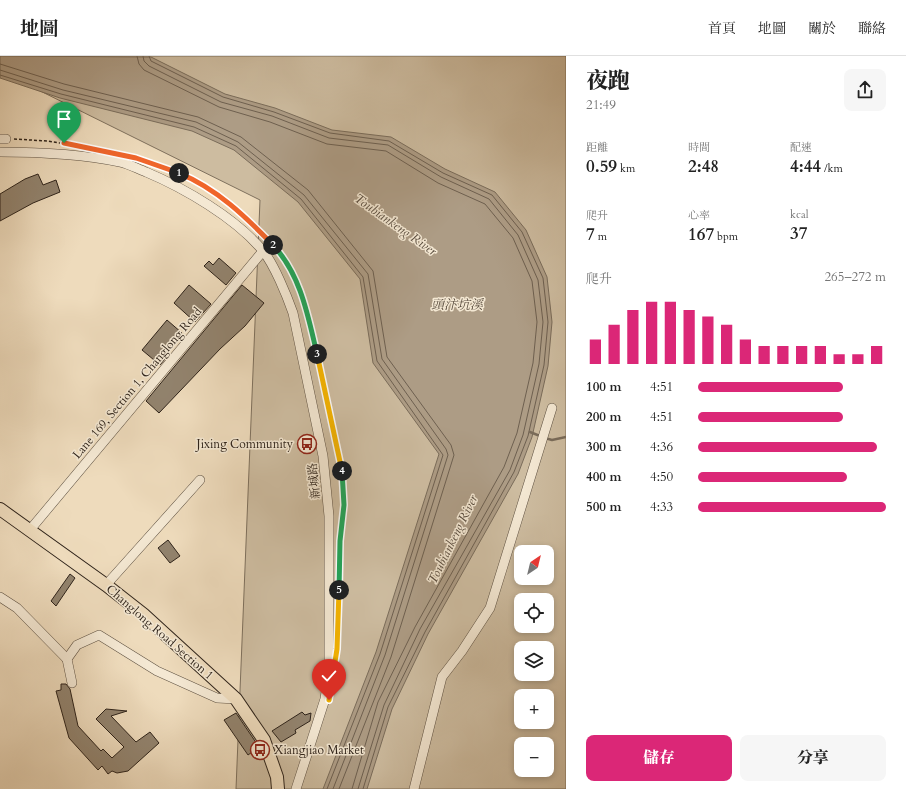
<!DOCTYPE html>
<html lang="zh-TW">
<head>
<meta charset="utf-8">
<style>
	body { margin:0; font-family:Cardo,"Noto Serif TC",serif; background:#f6f6f6; color:#222; height:100vh; display:flex; flex-direction:column; font-size:15px; white-space:nowrap }
	* { box-sizing:border-box; margin:0 }
	p { font-size:13px; color:#767676 }
	.icon { flex:none; width:22px; height:22px; fill:none; stroke:currentColor; stroke-width:2; stroke-linecap:round; stroke-linejoin:round }
	.map { position:relative; flex:1; overflow:hidden }
	.drawer { display:flex; flex-direction:column; background:#fff; width:340px }
	.drawer>* { flex:none }
	.needle { width:26px; rotate:35deg }
	.fabs { position:absolute; left:514px; top:489px; display:grid; gap:8px }
	.fabs a { display:grid; place-items:center; width:40px; height:40px; border-radius:8px; background:#fff; box-shadow:0 2px 6px #0003; font-size:20px }
	.pin { position:absolute; display:grid; place-items:center; width:34px; height:34px; color:#fff; margin:-41px -17px; border-radius:50% 50% 50% 0; rotate:-45deg; box-shadow:0 0 4px #0007 }
	.pin .icon { rotate:45deg }
	.km { position:absolute; width:20px; height:20px; margin:-10px; border-radius:50%; background:#222; color:#fff; font-size:11px; line-height:20px; text-align:center }
	.round { display:grid; place-items:center; flex:none; width:42px; height:42px; border-radius:8px; background:#f6f6f6 }
	.head { display:flex; align-items:center; justify-content:space-between; height:68px; padding:0 20px }
	h1 { font-size:22px; font-weight:800; line-height:30px }
	.stats { display:grid; grid-template-columns:repeat(3,1fr); gap:6px; height:68px; padding:4px 20px }
	.stats div { display:grid; align-content:center }
	.stats b { font-size:17px; font-weight:800 }
	.stats small { font-size:11px; font-weight:400 }
	.stats p { font-size:11px }
	.chart { height:112px; padding:8px 20px }
	.chart p { display:flex; justify-content:space-between }
	.chart svg { width:100%; height:72px; margin-top:4px; stroke:#db2777; stroke-width:6 }
	.cta { display:flex; gap:8px; margin-top:auto; padding:8px 20px }
	.cta a { flex:1; height:46px; border-radius:8px; background:#db2777; color:#fff; font-size:16px; font-weight:800; line-height:46px; text-align:center }
	.cta a+a { background:#f6f6f6; color:#222 }
	ul { padding:0 20px; list-style:none; font-size:13px }
	li { display:grid; grid-template-columns:64px 48px 1fr; align-items:center; height:30px }
	li i { height:10px; border-radius:5px; background:#db2777 }
	header { display:flex; align-items:center; gap:24px; box-sizing:border-box; height:56px; padding:0 20px; background:#fff; border-bottom:1px solid #e0e0e0 }
	header strong { font-size:19px }
	nav { display:flex; gap:22px; margin-inline-start:auto; font-size:14px }
	main { display:flex; flex:1; min-height:0 }
	.map>svg:first-child { display:block }
</style>
</head>
<body>
<header>
<strong>地圖</strong>
<nav><a>首頁</a><a>地圖</a><a>關於</a><a>聯絡</a></nav>
</header>
<main>
<div class="map">
<svg width="566" height="733" viewBox="0 0 566 733">
	<rect width="100%" height="100%" fill="#eedbbc"/>
	<filter id="stains"><feTurbulence type="fractalNoise" baseFrequency=".005" numOctaves="4"/><feColorMatrix values="0 0 0 0 .2 0 0 0 0 .09 0 0 0 0 .02 0 0 0 .5 -.17"/></filter>
	<radialGradient id="worn" r=".72"><stop offset=".6" stop-color="#630" stop-opacity="0"/><stop offset="1" stop-color="#630" stop-opacity=".3"/></radialGradient>
	<path fill="#cdbca0" stroke="#7e705d" fill-rule="evenodd" d="M0,0H566V733H236L260,144L0,15ZM521,496H547V522H521ZM521,544H547V570H521ZM521,592H547V618H521ZM521,640H547V666H521ZM521,688H547V714H521Z"/>
	<polygon fill="#ad9c85" stroke="#7a6c5a" points="0,0 151,1 225,38 275,52 332,74 391,81 445,113 495,136 526,174 547,221 552,266 548,310 532,381 518,418 428,578 392,653 367,733 323,733 376,596 439,398 373,307 360,223 298,146 234,94 192,75 60,42 0,22"/>
	<g fill="none" stroke-linecap="round" stroke-linejoin="round">
		<g stroke="#6e6050" stroke-width="1">
			<polyline points="137,0 139,8 144,14 219,51 270,66 327,88 386,95 438,127 485,148 513,182 532,225 537,266 533,307 517,377 504,411 415,571 378,646 352,733"/>
			<polyline points="143,0 144,5 149,10 221,46 272,60 329,82 388,89 441,121 489,143 518,179 538,224 543,266 539,308 523,379 510,414 420,573 384,649 358,733"/>
			<polyline points="149,0 151,5 223,41 274,56 330,77 389,85 443,117 492,139 522,176 543,222 548,266 544,309 528,380 514,416 425,576 388,651 363,733"/>
			<polyline points="0,8 64,28 198,61 241,81 308,134 373,215 387,301 451,389 454,399 391,601 339,733"/>
			<polyline points="0,14 63,34 196,66 238,86 304,139 368,218 382,303 446,393 448,399 385,599 333,733"/>
			<polyline points="0,19 61,38 194,71 236,90 301,143 363,221 377,305 443,399 380,598 327,733"/>
		</g>
		<g stroke="#7a6c5a" stroke-width="2.5">
			<polyline points="530,376 540,380"/>
			<polyline points="545,382 552,384 566,381"/>
		</g>
	</g>
	<g fill="#92836e" stroke="#2e231a">
		<polygon points="38,118 43,129 56,124 60,136 33,147 0,165 0,138 25,123"/>
		<polygon points="219,202 236,217 226,229 204,210 209,205 213,209"/>
		<polygon points="189,229 211,248 195,266 174,247"/>
		<polygon points="242,229 264,247 245,270 220,293 159,357 146,345"/>
		<polygon points="167,264 182,277 168,295 170,297 160,309 142,294"/>
		<polygon points="168,484 180,500 170,507 158,492"/>
		<polygon points="70,518 75,522 56,550 51,545"/>
		<polygon points="61,628 66,628 70,633 78,670 101,695 103,693 112,702 124,691 96,663 106,653 127,655 111,660 136,686 150,676 159,687 128,715 117,717 112,715 108,718 102,710 98,714 69,682 56,635 61,634"/>
		<polygon points="302,656 305,659 311,657 310,665 295,674 296,677 281,686 272,675"/>
		<polygon points="236,657 259,691 248,699 224,664"/>
	</g>
	<g fill="none" stroke-linecap="round" stroke-linejoin="round">
		<g stroke="#5e5142" stroke-width="10">
			<g id="minor">
				<polyline points="0,83 6,83"/>
				<path d="M0,96C37,96 85,99 120,106C129,108 138,113 146,116C184,132 236,162 263,195C274,208 287,240 293,257L323,400L329,460V615L325,643L296,733"/>
				<polyline points="29,475 263,195"/>
				<polyline points="106,529 200,424"/>
				<polyline points="0,541 17,552 67,603"/>
				<polyline points="72,627 67,603 77,589 99,579 157,615 217,642 236,643"/>
				<polyline points="414,733 442,621 462,595 490,552 552,352"/>
			</g>
		</g>
		<g stroke="#2e231a" stroke-width="14">
			<polyline id="major" points="0,453 106,529 143,558 236,643 264,684 277,721 278,733"/>
		</g>
		<g stroke="#2e231a" stroke-width="1.5" stroke-dasharray="3 2" stroke-linecap="butt">
			<polyline points="14,83 47,85 91,92"/>
			<polyline points="134,101 193,123 222,142 238,154 275,192 297,226 313,280 341,404 344,449 340,485 338,563"/>
		</g>
		<use href="#minor" stroke="#f4e8d3" stroke-width="9"/>
		<use href="#major" stroke="#eedbbc" stroke-width="12"/>
	</g>
	<g fill="none" stroke-linecap="round" stroke-linejoin="round">
		<g stroke="#fff" stroke-width="8">
			<polyline id="split-1" points="64,87 136,102 179,117"/>
		</g>
		<g stroke="#fff" stroke-width="8">
			<path id="split-2" d="M179,117C217,133 245,160 273,189"/>
		</g>
		<g stroke="#fff" stroke-width="8">
			<path id="split-3" d="M273,189C301,219 308,260 317,298"/>
		</g>
		<g stroke="#fff" stroke-width="8">
			<polyline id="split-4" points="317,298 342,415"/>
		</g>
		<g stroke="#fff" stroke-width="8">
			<polyline id="split-5" points="339,534 340,485 344,449 342,415"/>
		</g>
		<g stroke="#fff" stroke-width="8">
			<polyline id="split-6" points="329,644 337,593 339,534"/>
		</g>
		<use href="#split-1" stroke="#f0652b" stroke-width="5"/>
		<use href="#split-2" stroke="#f0652b" stroke-width="5"/>
		<use href="#split-3" stroke="#22a559" stroke-width="5"/>
		<use href="#split-4" stroke="#f5b400" stroke-width="5"/>
		<use href="#split-5" stroke="#22a559" stroke-width="5"/>
		<use href="#split-6" stroke="#f5b400" stroke-width="5"/>
	</g>
	<defs>
		<g id="bus-ring" transform="scale(1)"><circle r="9.5" fill="#f4e8d3" stroke="#8f2418" stroke-width="1.5"/><path d="M-5-6H5V4H4V6H2V4H-2V6H-4V4H-5ZM-3.5-4V0h7V-4ZM-3.5 1.2v1.5H-2V1.2ZM2 1.2v1.5H3.5V1.2Z" fill="#8f2418"/></g>
	</defs>
	<g fill-rule="evenodd">
		<use href="#bus-ring" x="307" y="388"/>
		<use href="#bus-ring" x="260" y="694"/>
	</g>
	<g text-anchor="middle" stroke-width="3" stroke-linejoin="round" paint-order="stroke">
		<g font-size="12" fill="#2e231a" stroke="#f4e8d3">
			<text transform="translate(137 327) rotate(-50)" y="4">Lane 169, Section 1, Changlong Road</text>
			<text transform="translate(314 425) rotate(-96)" y="4">新城路</text>
			<text transform="translate(160 576) rotate(41)" y="4">Changlong Road Section 1</text>
		</g>
		<g font-size="12" fill="#2e231a" stroke="#f4e8d3" text-anchor="end">
			<text x="293" y="392">Jixing Community</text>
			<text x="274" y="698" text-anchor="start">Xiangjiao Market</text>
		</g>
		<g font-size="13" font-style="italic" fill="#5a4d3f" stroke="#f4e8d3">
			<text transform="translate(396 168) rotate(35)" y="5">Toubiankeng River</text>
			<text x="457" y="253">頭汴坑溪</text>
			<text transform="translate(452 483) rotate(-64)" y="5">Toubiankeng River</text>
		</g>
	</g>
	<rect width="100%" height="100%" filter="url(#stains)"/>
	<rect width="100%" height="100%" fill="url(#worn)"/>
</svg>
<div class="fabs">
<a><svg class="needle" viewBox="-14 -14 28 28"><path d="M0-13l5 13h-10z" fill="#e53935"/><path d="M0 13l5-13h-10z" fill="#767676"/></svg></a>
<a><svg class="icon" aria-label="locate" viewBox="0 0 24 24"><circle cx="12" cy="12" r="6"/><path d="M12 2v4M12 18v4M2 12h4M18 12h4"/></svg></a>
<a><svg class="icon" aria-label="layers" viewBox="0 0 24 24"><path d="M12 4l9 5-9 5-9-5zM3 14l9 5 9-5"/></svg></a>
<a>+</a>
<a>−</a>
</div>
<div class="pin" style="left:64px;top:87px;background:#1e9e55"><svg class="icon" aria-label="arrive" viewBox="0 0 24 24"><path d="M6 21V4h12l-3 4 3 4H6"/></svg></div>
<div class="pin" style="left:329px;top:644px;background:#d93025"><svg class="icon" aria-label="check" viewBox="0 0 24 24"><path d="M5 12l5 5 9-10"/></svg></div>
<b class="km" style="left:179px;top:117px">1</b>
<b class="km" style="left:273px;top:189px">2</b>
<b class="km" style="left:317px;top:298px">3</b>
<b class="km" style="left:342px;top:415px">4</b>
<b class="km" style="left:339px;top:534px">5</b>
</div>
<section class="drawer">
<div class="head"><div><h1>夜跑</h1><p>21:49</p></div><a class="round"><svg class="icon" aria-label="share" viewBox="0 0 24 24"><path d="M12 15V3M7 8l5-5 5 5M5 13v7h14v-7"/></svg></a></div>
<div class="stats">
<div><p>距離</p><b>0.59<small> km</small></b></div>
<div><p>時間</p><b>2:48</b></div>
<div><p>配速</p><b>4:44<small> /km</small></b></div>
</div>
<div class="stats">
<div><p>爬升</p><b>7<small> m</small></b></div>
<div><p>心率</p><b>167<small> bpm</small></b></div>
<div><p>kcal</p><b>37</b></div>
</div>
<div class="chart"><p><span>爬升</span>265–272 m</p>
<svg viewBox="0 0 160 44" preserveAspectRatio="none"><path d="M5 44V29M15 44V20M25 44V11M35 44V6M45 44V6M55 44V11M65 44V15M75 44V20M85 44V29M95 44V33M105 44V33M115 44V33M125 44V33M135 44V38M145 44V38M155 44V33"/></svg>
</div>
<ul>
<li><b>100 m</b>4:51<i style="width:77%"></i></li>
<li><b>200 m</b>4:51<i style="width:77%"></i></li>
<li><b>300 m</b>4:36<i style="width:95%"></i></li>
<li><b>400 m</b>4:50<i style="width:79%"></i></li>
<li><b>500 m</b>4:33<i style="width:100%"></i></li>
</ul>
<div class="cta"><a>儲存</a><a>分享</a></div>
</section>
</main>
</body>
</html>
